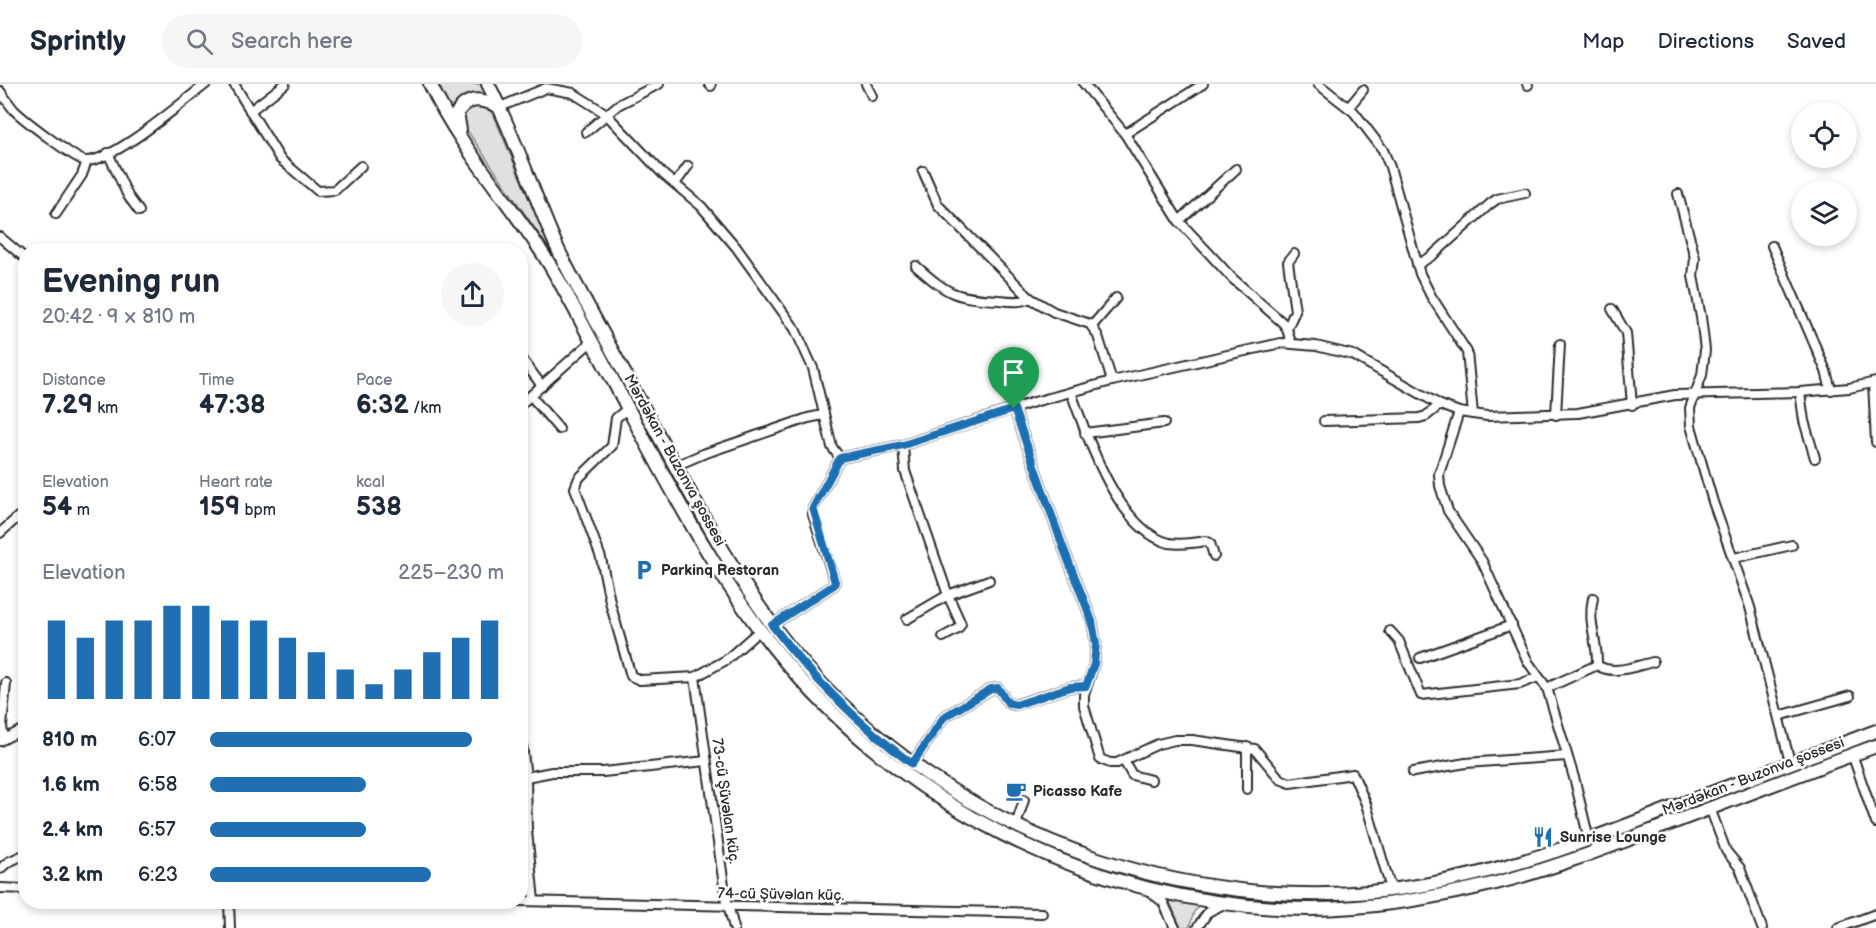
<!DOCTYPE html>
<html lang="en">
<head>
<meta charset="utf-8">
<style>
	body { margin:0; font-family:"Balsamiq Sans",sans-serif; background:#f6f6f7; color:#1f2937; height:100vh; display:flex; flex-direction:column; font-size:22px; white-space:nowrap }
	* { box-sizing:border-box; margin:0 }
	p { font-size:20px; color:#747a83 }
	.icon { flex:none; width:33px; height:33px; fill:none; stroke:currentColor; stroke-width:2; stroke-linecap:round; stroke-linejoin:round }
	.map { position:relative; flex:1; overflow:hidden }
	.drawer { position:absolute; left:18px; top:159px; width:510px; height:666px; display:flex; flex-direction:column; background:#fff; border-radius:24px; box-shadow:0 3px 9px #0003 }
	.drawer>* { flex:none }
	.buttons { position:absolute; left:1791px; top:18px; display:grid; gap:12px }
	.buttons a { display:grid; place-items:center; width:66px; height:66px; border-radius:50%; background:#fff; box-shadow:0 3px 9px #0003; font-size:30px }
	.pin { position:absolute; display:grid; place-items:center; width:51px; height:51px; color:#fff; margin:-62px -26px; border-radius:50% 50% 50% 0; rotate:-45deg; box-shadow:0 0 6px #0007 }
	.pin .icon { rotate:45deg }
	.round { display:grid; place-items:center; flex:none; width:63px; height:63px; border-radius:32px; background:#f6f6f7 }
	.headline { display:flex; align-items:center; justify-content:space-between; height:102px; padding:0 24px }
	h1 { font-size:33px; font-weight:700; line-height:45px }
	.figures { display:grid; grid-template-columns:repeat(3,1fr); gap:9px; height:102px; padding:6px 24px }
	.figures div { display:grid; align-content:center }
	.figures b { font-size:26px; font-weight:700 }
	.figures small { font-size:16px; font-weight:400 }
	.figures p { font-size:16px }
	.chart { height:168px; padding:12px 24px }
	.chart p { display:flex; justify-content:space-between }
	.chart svg { width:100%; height:108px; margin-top:6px; stroke:#1f6fb2; stroke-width:6 }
	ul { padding:0 24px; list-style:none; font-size:20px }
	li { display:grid; grid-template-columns:96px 72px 1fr; align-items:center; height:45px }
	li i { height:15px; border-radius:8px; background:#1f6fb2 }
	header { display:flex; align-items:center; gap:36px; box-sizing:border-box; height:84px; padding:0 30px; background:#fff; border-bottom:2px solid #e0e1e3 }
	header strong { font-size:28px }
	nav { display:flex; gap:33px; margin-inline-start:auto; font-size:21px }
	.search { width:420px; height:54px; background:#f6f6f7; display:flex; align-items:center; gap:15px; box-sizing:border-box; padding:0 21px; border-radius:33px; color:#747a83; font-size:22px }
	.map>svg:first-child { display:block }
</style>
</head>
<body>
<header>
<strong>Sprintly</strong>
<div class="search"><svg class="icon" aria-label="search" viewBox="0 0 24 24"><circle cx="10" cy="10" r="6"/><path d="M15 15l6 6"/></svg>Search here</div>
<nav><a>Map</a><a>Directions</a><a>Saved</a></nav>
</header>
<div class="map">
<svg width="1876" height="844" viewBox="0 0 1876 844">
	<rect width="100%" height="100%" fill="#fff"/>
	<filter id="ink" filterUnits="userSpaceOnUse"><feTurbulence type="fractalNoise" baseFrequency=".0167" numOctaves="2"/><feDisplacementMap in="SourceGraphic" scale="12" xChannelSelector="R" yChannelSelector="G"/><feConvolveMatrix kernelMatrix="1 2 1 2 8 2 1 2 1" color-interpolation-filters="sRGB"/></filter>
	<g filter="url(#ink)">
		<g fill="#e0e0e0" stroke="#868686" stroke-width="1.5">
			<path d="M436,0H482L488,11C471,6 457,13 451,29Z"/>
			<polygon points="480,20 488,24 494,32 552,169 466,45 464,30 474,21"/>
			<polygon points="1169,816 1200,821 1194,828 1189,844 1181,844"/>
		</g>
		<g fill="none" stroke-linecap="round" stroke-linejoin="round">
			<g stroke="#2b2b2b" stroke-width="12">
				<g id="street">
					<polyline points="234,0 280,75 318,107 335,106 361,82"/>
					<polyline points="709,0 711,2"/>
					<polyline points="866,0 872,12"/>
					<polyline points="1084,0 1125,50 1179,137 1232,194 1283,239 1287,245 1291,259"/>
					<polyline points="1318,0 1354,28 1383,66 1390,83 1420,190 1431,212 1467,268 1473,330"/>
					<polyline points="1527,0 1528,1"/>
					<path d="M0,7C5,14 9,20 14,26C22,34 77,77 86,77C115,77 181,19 206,0"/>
					<polyline points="500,23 546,4 573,9 605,29 664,91 701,122 736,163 795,245 813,284 832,363 840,374 903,361 1034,318 1112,297 1281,259 1316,262 1353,271 1440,321 1459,328 1487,332 1578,329 1675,311 1800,308 1849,304 1876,298"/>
					<polyline points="1349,23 1363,6"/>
					<polyline points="250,27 285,0"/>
					<polyline points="586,48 618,21 659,0"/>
					<polyline points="1125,50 1203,0"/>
					<polyline points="108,69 128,112 139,127"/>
					<polyline points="923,87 938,121 1030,214 1054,228 1090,240 1098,252 1112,297"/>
					<polyline points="675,100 688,82"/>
					<polyline points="1678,110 1695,174 1693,192 1701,233 1705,266 1702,291 1690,324 1691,342 1713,418 1750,523 1790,678"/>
					<polyline points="56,130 82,91 87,77"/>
					<polyline points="1179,137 1236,85"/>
					<polyline points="0,153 26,175"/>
					<polyline points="1772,162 1826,287 1831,306"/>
					<polyline points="1417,181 1433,171 1490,120 1497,115 1525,109"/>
					<path d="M916,182C949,211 955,214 999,216C1009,217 1021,219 1030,214"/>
					<polyline points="1612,225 1626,249 1632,321"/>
					<polyline points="1092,242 1116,214"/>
					<polyline points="1287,245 1295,227 1288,178 1294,170"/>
					<polyline points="520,272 542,302"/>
					<polyline points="1873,299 1876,358"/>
					<path d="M1071,308C1087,353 1118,446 1169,459C1181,461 1194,459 1206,457L1210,459L1214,472"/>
					<polyline points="1800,308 1804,337 1815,374"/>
					<polyline points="531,312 559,345"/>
					<polyline points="520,321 592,257"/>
					<polyline points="628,324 616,334 612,362 579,394 575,404 601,474 611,522 631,592 640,596 695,593 726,576 760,546"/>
					<polyline points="1014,325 1063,463 1092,537 1096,560 1094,580 1084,611 1084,622 1100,675 1110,679 1117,679 1158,660 1175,656 1192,656 1255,665 1280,695 1290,699 1353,690 1366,720 1391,805"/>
					<polyline points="1459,328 1439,390 1440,402 1448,427 1482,477 1528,578 1547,604 1575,697 1589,756"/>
					<polyline points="1556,331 1560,260"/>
					<polyline points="1324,337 1419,334 1426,332 1440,321"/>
					<polyline points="1085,349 1164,339"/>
					<polyline points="903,361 905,387 948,511 961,540 958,545 943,553"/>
					<polyline points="675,382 703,370 808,334 823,331"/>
					<polyline points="0,449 26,426"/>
					<polyline points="1734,474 1792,461"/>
					<polyline points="907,535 948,511 989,496"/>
					<polyline points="772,541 834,501 835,498 813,431 813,424 840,374"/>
					<polyline points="1390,547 1399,557 1421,611 1520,600 1538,593"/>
					<polyline points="1420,574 1512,541"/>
					<path d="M1597,581C1613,592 1635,582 1653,578"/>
					<polyline points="695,593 725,809 734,844"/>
					<path d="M1547,604L1597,581C1598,556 1587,539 1593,514"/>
					<polyline points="1779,632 1850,612"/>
					<polyline points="520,644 526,693 527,747 534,817"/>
					<polyline points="4,655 2,643 6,599"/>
					<polyline points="0,657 26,644"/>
					<polyline points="1852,670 1876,739"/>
					<polyline points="1124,677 1132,691 1151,696"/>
					<polyline points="912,680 944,633 991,605 998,604 1008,619 1015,621 1070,603 1086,602"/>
					<polyline points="1413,688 1466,679 1567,672"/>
					<polyline points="526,693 552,688 603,688 706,677"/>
					<polyline points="1247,705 1247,663"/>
					<polyline points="1710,724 1726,767 1740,784 1762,844"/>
					<polyline points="1016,741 1024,716"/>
					<polyline points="0,785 8,778 26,770"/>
					<polyline points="0,804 26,805"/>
					<polyline points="1149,807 1163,818 1175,844"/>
					<polyline points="520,817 1042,829"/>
					<polyline points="229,818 230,844"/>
					<polyline points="1197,844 1208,828 1224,820"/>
					<polyline points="1838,844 1876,830"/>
				</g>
			</g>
			<g stroke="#2b2b2b" stroke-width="16">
				<g id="primary">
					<path d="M430,0C458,60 502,109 539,164C558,192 574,224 590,254C644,352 693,456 760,546C890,719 1094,824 1310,825C1373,825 1435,814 1496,799C1551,785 1603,765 1656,745C1729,717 1802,689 1876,662"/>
					<path d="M488,0C515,52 532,107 556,161C566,183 578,204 590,226C612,266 634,307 656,347C697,421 737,499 791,565C871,663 979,735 1098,775C1202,809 1316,820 1424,801C1516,785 1601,752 1687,718C1750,694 1813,671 1876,647"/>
					<path d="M460,46L457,29C468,11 483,15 500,23"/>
				</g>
			</g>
			<use href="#street" stroke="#fff" stroke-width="8"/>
			<use href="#primary" stroke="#fff" stroke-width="12"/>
		</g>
	</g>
	<g fill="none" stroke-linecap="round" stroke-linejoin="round" filter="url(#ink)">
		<g stroke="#fff" stroke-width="12">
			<path id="route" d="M1014,325L1063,463L1092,537L1096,560L1094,580L1086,602L1070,603L1016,621L1008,619L998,604L991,605L944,633L912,680C859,640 812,594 772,541L834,501L835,498L813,424L840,374L903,361Z"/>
		</g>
		<use href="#route" stroke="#1f6fb2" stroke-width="8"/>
	</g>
	<defs>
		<g id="parking-bare" transform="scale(1.62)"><path d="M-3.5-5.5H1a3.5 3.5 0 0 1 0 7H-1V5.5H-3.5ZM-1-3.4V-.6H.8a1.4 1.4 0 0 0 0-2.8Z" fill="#1f6fb2" stroke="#fff" stroke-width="2.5" paint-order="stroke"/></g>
		<g id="cafe-bare" transform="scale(1.62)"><path d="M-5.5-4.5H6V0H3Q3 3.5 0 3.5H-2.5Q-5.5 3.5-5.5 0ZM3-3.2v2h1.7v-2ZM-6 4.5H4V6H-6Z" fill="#1f6fb2" stroke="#fff" stroke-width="2.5" paint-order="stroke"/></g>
		<g id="restaurant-bare" transform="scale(1.62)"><path d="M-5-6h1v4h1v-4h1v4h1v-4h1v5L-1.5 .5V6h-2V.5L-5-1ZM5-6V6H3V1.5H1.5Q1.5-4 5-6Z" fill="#1f6fb2" stroke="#fff" stroke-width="2.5" paint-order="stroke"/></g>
	</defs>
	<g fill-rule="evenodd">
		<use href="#parking-bare" x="644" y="486"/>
		<use href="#cafe-bare" x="1016" y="707"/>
		<use href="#restaurant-bare" x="1543" y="753"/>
	</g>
	<g text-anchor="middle" stroke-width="5" stroke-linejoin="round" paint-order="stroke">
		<g font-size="15" fill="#2b2b2b" stroke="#fff">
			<text transform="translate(675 376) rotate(61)" y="5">Mərdəkan - Buzonva şossesi</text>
			<text transform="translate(1753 692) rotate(-21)" y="5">Mərdəkan - Buzonva şossesi</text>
			<text transform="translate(726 717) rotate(82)" y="5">73-cü Şüvəlan küç.</text>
			<text transform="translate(781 810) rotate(1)" y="5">74-cü Şüvəlan küç.</text>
		</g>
		<g font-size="15" font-weight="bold" fill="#2b2b2b" stroke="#fff" text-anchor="start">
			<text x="661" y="491">Parkinq Restoran</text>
			<text x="1033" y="712">Picasso Kafe</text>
			<text x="1560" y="758">Sunrise Lounge</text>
		</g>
	</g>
</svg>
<div class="buttons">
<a><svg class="icon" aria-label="locate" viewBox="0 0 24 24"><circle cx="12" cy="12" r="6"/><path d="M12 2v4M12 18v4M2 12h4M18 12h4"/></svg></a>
<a><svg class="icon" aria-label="layers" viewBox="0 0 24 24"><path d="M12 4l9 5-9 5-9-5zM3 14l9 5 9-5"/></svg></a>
</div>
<div class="pin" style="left:1014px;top:325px;background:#1e9e55"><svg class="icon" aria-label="arrive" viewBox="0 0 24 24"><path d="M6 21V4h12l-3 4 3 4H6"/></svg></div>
<section class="drawer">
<div class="headline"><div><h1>Evening run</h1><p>20:42 · 9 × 810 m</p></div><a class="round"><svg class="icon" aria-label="share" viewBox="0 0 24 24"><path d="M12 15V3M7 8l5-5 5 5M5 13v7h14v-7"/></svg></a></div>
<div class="figures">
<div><p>Distance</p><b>7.29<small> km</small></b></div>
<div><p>Time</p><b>47:38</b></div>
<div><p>Pace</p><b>6:32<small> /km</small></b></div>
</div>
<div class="figures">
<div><p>Elevation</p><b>54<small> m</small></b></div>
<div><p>Heart rate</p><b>159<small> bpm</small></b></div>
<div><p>kcal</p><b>538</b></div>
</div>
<div class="chart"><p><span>Elevation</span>225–230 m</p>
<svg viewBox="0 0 160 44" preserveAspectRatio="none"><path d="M5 44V12M15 44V19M25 44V12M35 44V12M45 44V6M55 44V6M65 44V12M75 44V12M85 44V19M95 44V25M105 44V32M115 44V38M125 44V32M135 44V25M145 44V19M155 44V12"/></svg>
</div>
<ul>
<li><b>810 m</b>6:07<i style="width:89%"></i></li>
<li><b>1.6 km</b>6:58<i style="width:53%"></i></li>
<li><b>2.4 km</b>6:57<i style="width:53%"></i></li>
<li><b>3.2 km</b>6:23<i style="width:75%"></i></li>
</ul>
</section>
</div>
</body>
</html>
